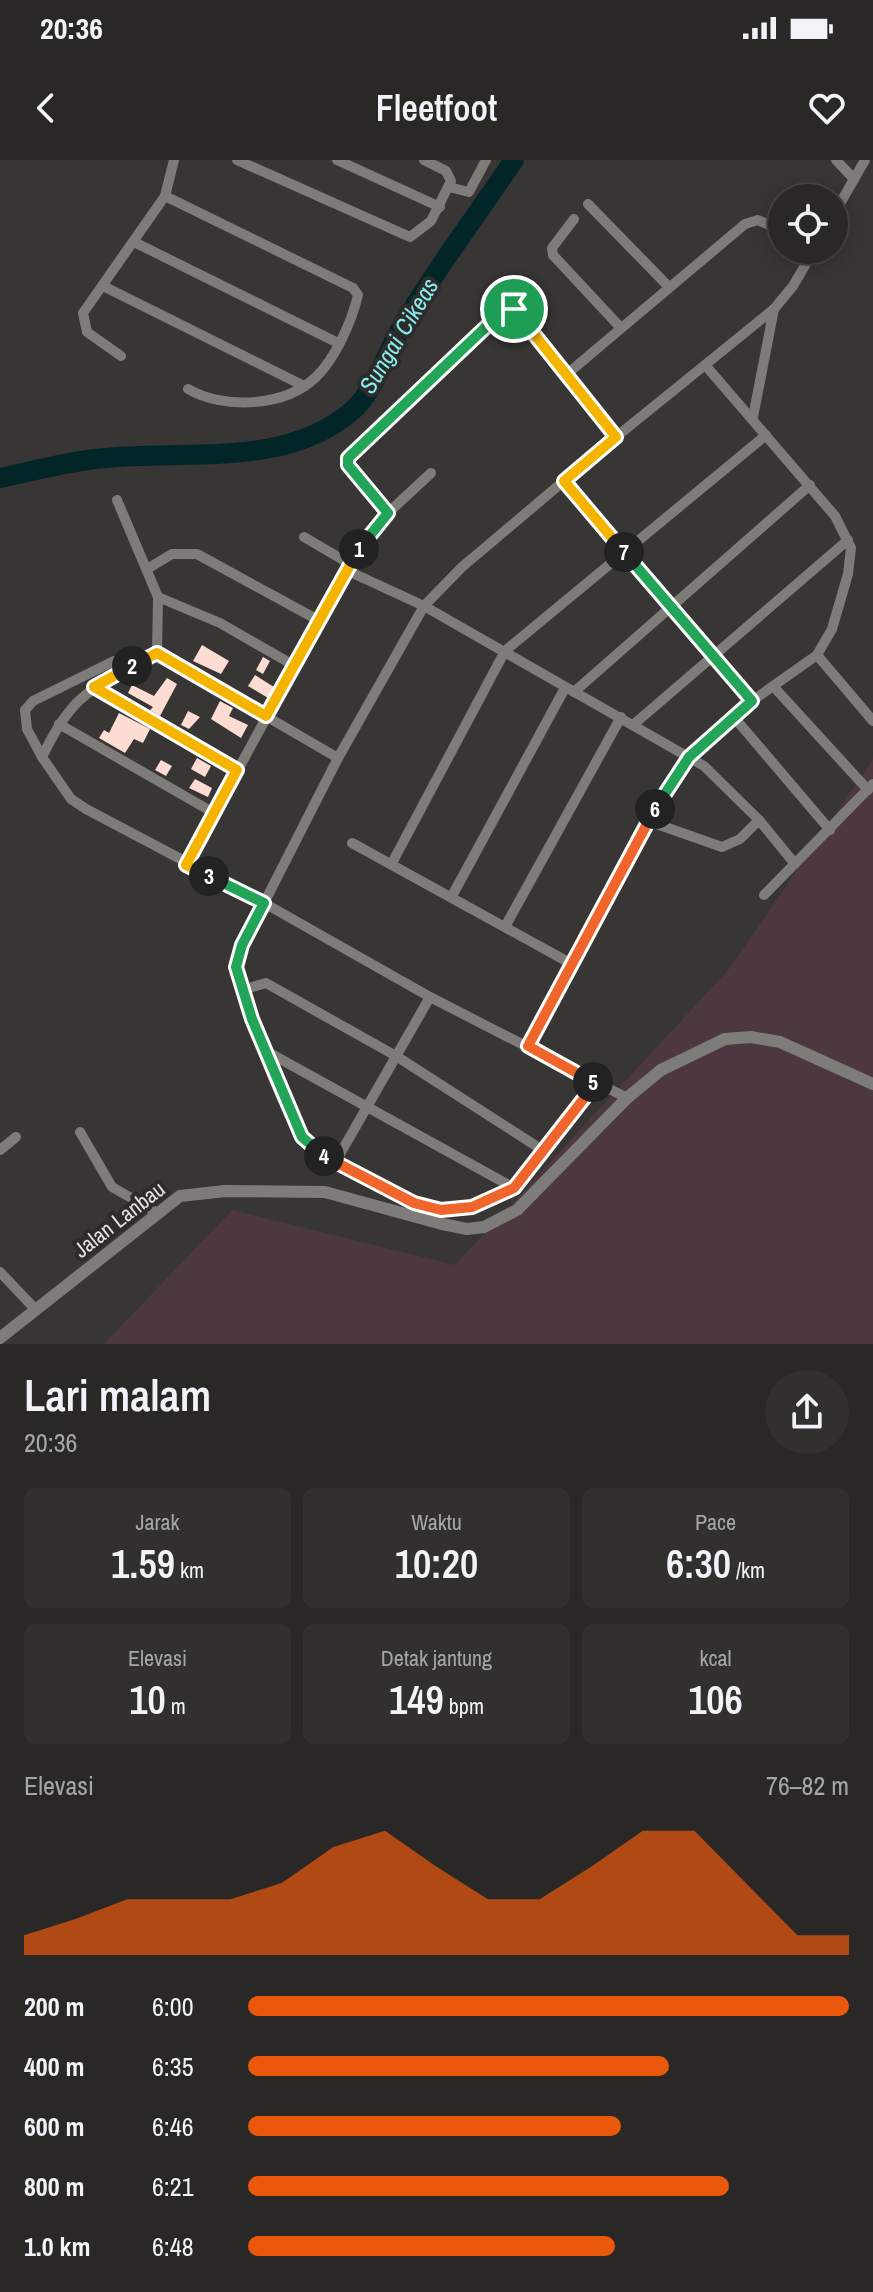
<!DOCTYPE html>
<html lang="id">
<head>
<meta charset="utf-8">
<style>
	body { margin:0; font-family:"Archivo Narrow",sans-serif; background:#32302f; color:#f1f3f6; height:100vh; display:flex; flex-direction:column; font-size:30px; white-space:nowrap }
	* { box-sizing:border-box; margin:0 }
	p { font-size:26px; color:#a5a6a7 }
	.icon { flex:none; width:44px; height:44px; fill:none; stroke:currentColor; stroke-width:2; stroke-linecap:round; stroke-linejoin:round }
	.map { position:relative; height:1184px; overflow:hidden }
	.side { display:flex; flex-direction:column; background:#2a2827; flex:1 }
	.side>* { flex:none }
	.fabs { position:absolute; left:768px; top:24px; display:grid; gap:16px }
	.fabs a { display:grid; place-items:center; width:80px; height:80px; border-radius:50%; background:#2a2827; box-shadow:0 4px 20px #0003,0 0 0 2px #464444; font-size:40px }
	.pin { position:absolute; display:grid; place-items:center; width:68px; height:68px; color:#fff; margin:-34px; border:4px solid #fff; border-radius:50%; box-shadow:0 2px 8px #0007 }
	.km { position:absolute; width:40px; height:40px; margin:-20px; border-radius:50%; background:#222; color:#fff; font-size:22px; line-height:40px; text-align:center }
	.round { display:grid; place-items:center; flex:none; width:84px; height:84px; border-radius:42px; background:#32302f }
	.headline { display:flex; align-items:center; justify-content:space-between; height:136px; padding:0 24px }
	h1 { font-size:44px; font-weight:600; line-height:60px }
	.metrics { display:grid; grid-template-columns:repeat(3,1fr); gap:12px; height:136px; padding:8px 24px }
	.metrics div { display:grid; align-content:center; border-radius:12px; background:#32302f; text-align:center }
	.metrics b { font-size:40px; font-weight:600 }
	.metrics small { font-size:22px; font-weight:400 }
	.metrics p { font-size:22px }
	.chart { height:224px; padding:16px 24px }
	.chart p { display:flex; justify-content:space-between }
	.chart svg { width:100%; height:144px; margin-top:8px; fill:#ea580c; opacity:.7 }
	ul { padding:0 24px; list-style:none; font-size:26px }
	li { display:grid; grid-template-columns:128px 96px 1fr; align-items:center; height:60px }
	li i { height:20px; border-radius:10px; background:#ea580c }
	.status { display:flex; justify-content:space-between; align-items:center; height:56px; padding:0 40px; background:#2a2827; direction:ltr }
	.status svg { height:22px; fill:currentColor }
	header { display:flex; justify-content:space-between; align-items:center; height:104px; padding:0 24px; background:#2a2827; font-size:36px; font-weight:600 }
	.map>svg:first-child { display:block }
</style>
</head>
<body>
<div class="status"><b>20:36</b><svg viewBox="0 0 49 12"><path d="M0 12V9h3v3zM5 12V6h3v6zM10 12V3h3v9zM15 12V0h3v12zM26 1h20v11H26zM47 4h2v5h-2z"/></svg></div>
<header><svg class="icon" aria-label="back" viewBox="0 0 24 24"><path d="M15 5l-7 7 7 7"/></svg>Fleetfoot<svg class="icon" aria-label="heart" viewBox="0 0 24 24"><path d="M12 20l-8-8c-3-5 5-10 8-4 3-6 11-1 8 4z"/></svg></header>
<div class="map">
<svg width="873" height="1184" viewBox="0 0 873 1184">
	<rect width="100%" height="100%" fill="#383634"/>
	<polygon fill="#4c383e" points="873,599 873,1184 104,1184 232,1050 455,1105 729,809"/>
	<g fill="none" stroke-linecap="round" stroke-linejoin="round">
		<path stroke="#022527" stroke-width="20" d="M0,318C32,311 63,303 95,299C179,288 284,311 353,250C375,230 387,192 402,166C436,109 477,55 514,0"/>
	</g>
	<g fill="#fddcd3">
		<polygon points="202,485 229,501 221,514 193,501"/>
		<polygon points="263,497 270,501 263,514 256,510"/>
		<polygon points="255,515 274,527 268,538 248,526"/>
		<polygon points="167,518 177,524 160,556 150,550 153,547 128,533 132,525 154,536"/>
		<polygon points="220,541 233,548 229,556 248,565 241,578 211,559"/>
		<polygon points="188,551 200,557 189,569 181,565"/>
		<polygon points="119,553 150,569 143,583 134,579 125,593 99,578 104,570 109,573"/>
		<polygon points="197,598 211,606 205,617 191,609"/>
		<polygon points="161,600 172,606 166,616 155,610"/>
		<polygon points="195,619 212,628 208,637 189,628"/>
	</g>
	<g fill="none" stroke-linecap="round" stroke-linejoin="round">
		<g stroke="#7e7c79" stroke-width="10">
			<polyline points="237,0 410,77 431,61 451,21 446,11 424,0"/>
			<polyline points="337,0 440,47"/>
			<polyline points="836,0 854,19"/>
			<polyline points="449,27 469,32 486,0"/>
			<path d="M165,36L353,128L358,135C352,161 335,199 316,217C285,247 224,250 188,229"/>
			<polyline points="588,44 668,126"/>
			<polyline points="834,54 865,0"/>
			<polyline points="574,59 552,88 553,95 620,167"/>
			<polyline points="134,82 338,183"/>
			<polyline points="103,126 304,226"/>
			<polyline points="121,196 87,172 83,153 165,36 174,0"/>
			<polyline points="567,214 745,64 758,60 782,71"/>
			<polyline points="753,257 774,149"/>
			<polyline points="564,321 752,541"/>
			<polyline points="117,340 158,437 157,493"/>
			<polyline points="388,353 348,305 348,298 510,146 616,277"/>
			<polyline points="304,377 350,404"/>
			<polyline points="147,409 172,394 197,394 318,460"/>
			<polyline points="346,410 424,446 704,606 759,660 795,704"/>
			<polyline points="158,437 220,463 295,506"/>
			<polyline points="157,493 338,598"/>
			<polyline points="817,495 873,561"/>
			<polyline points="140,503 114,501 33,541 25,550 27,569 42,597 71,639 86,649 264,743 430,837 627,938"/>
			<polyline points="773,526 868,630"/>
			<polyline points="94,527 237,610"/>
			<polyline points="574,532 810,325"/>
			<polyline points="733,556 830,670"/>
			<polyline points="59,564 214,653"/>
			<polyline points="633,565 848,380"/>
			<path d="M42,597C77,525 94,531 157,493"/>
			<polyline points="648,661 722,687 740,679 759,660"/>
			<polyline points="352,683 570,803"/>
			<polyline points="392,703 505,491 766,275"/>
			<polyline points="186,705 355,395 388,353 431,313"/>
			<polyline points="764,735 873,624"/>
			<polyline points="452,736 565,528"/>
			<polyline points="506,765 621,557"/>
			<polyline points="242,830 266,823 396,896 544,991"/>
			<polyline points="528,886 648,661 689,597 752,541 817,495 832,469 848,414 851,388 835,356 706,206"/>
			<polyline points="264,890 514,1028"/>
			<path d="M596,923C578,946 528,1020 508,1033C452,1067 404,1040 354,1011C339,1003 319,996 307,984C287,963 234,824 237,796L338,598L424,446L462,407L616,277L774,149L793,126L814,90"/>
			<polyline points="80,972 112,1027 156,1052"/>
			<polyline points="0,990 16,977"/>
			<polyline points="336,1001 430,837"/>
			<polyline points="0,1112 36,1150"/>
		</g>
		<polyline stroke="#7e7c79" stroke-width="12" points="0,1178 180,1036 225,1031 325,1032 442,1064 467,1069 484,1067 517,1050 627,938 661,910 725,879 751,877 780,882 873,924"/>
	</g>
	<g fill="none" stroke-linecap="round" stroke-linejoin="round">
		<g stroke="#fff" stroke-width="16">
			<polyline id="split-1" points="359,389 388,353 348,305 348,298 507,147 514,149"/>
		</g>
		<g stroke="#fff" stroke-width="16">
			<polyline id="split-2" points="132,506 157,493 266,556 359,389"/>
		</g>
		<g stroke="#fff" stroke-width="16">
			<polyline id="split-3" points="132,506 94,527 237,610 186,705 209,716"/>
		</g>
		<g stroke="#fff" stroke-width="16">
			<polyline id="split-4" points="209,716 264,743 242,785 236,807 252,859 302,977 324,996"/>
		</g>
		<g stroke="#fff" stroke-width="16">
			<polyline id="split-5" points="324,996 414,1043 441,1050 472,1047 514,1028 596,923 593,922"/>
		</g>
		<g stroke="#fff" stroke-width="16">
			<polyline id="split-6" points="593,922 528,886 655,649"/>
		</g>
		<g stroke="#fff" stroke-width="16">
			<polyline id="split-7" points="624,392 752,541 689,597 655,649"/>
		</g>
		<g stroke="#fff" stroke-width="16">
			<polyline id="split-8" points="514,149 616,277 564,321 624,392"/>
		</g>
		<use href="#split-1" stroke="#22a559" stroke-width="10"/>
		<use href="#split-2" stroke="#f5b400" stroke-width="10"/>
		<use href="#split-3" stroke="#f5b400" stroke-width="10"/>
		<use href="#split-4" stroke="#22a559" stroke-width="10"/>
		<use href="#split-5" stroke="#f0652b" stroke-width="10"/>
		<use href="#split-6" stroke="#f0652b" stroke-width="10"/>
		<use href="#split-7" stroke="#22a559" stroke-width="10"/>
		<use href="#split-8" stroke="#f5b400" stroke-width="10"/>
	</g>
	<g text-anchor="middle" stroke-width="8" stroke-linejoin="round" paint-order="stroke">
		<g font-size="22" fill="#e3e1e0" stroke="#2e2c2a">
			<text transform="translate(119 1059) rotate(-38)" y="8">Jalan Lanbau</text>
		</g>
		<g font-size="24" font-style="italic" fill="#86ecef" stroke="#2e2c2a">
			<text transform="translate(399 176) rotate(-59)" y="8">Sungai Cikeas</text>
		</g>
	</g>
</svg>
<div class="fabs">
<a><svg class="icon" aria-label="locate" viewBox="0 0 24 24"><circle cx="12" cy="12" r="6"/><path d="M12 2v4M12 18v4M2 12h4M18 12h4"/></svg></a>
</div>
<div class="pin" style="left:514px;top:149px;background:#1e9e55"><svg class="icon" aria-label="arrive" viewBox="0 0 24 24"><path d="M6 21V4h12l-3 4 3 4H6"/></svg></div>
<b class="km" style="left:359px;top:389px">1</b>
<b class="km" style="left:132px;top:506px">2</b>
<b class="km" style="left:209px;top:716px">3</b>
<b class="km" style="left:324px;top:996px">4</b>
<b class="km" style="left:593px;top:922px">5</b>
<b class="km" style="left:655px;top:649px">6</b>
<b class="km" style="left:624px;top:392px">7</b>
</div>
<section class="side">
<div class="headline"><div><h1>Lari malam</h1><p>20:36</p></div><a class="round"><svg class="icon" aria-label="share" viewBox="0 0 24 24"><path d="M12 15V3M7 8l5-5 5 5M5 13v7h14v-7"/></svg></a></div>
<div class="metrics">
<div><p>Jarak</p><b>1.59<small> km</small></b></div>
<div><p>Waktu</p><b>10:20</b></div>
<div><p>Pace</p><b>6:30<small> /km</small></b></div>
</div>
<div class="metrics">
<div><p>Elevasi</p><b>10<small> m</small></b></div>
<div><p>Detak jantung</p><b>149<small> bpm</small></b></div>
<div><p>kcal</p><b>106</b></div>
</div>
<div class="chart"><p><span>Elevasi</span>76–82 m</p>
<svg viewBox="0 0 160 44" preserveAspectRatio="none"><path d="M0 44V38L10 33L20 27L30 27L40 27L50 22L60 11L70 6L80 17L90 27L100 27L110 17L120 6L130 6L140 22L150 38L160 38V44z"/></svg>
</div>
<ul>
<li><b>200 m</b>6:00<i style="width:100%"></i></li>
<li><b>400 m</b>6:35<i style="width:70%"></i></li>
<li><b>600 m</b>6:46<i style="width:62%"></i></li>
<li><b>800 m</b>6:21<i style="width:80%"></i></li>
<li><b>1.0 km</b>6:48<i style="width:61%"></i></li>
</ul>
</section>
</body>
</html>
